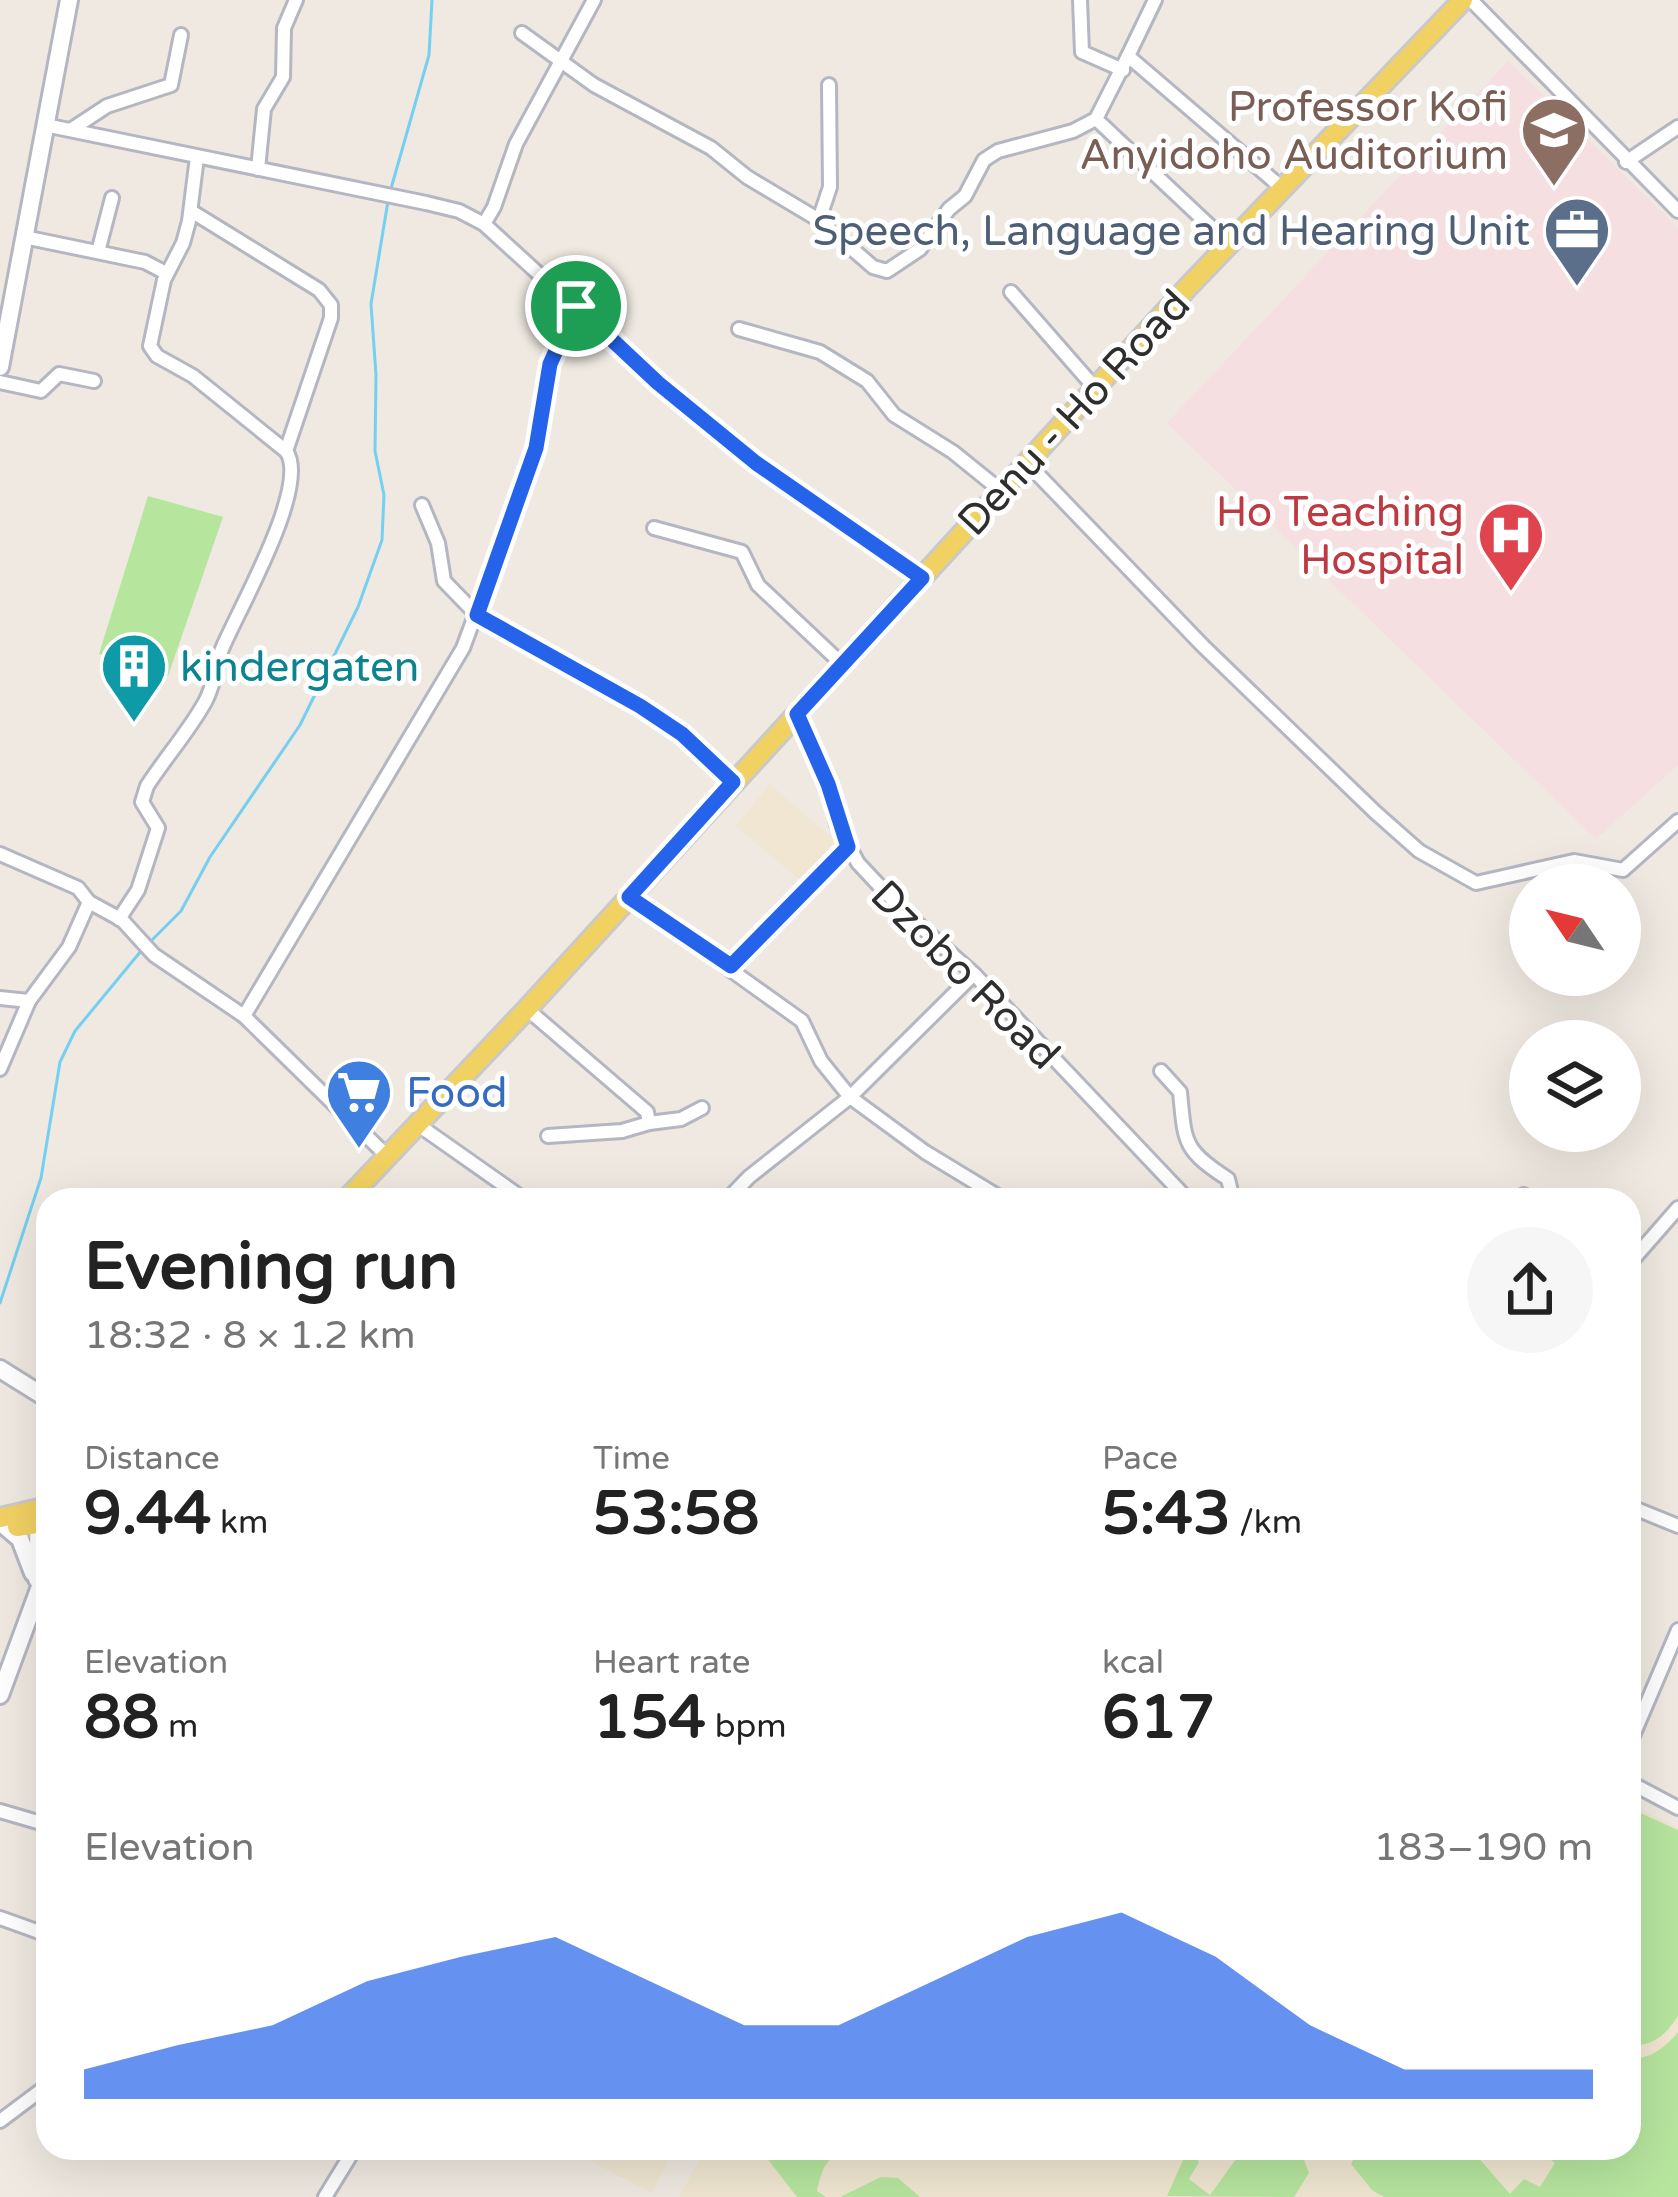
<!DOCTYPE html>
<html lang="en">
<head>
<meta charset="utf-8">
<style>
	body { margin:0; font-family:"Varela Round",sans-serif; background:#f6f6f6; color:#222; height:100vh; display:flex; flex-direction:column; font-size:45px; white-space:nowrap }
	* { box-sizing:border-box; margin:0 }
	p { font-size:39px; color:#767676 }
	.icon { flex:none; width:66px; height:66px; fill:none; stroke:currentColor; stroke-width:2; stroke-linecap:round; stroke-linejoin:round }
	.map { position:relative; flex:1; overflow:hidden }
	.drawer { position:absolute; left:36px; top:1188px; width:1605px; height:972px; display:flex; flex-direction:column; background:#fff; border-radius:36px; box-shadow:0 12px 48px #0002 }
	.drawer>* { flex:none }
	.needle { width:78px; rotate:305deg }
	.tools { position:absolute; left:1509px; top:864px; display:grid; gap:24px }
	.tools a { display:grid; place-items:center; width:132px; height:132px; border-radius:50%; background:#fff; box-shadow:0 12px 48px #0002; font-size:60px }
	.pin { position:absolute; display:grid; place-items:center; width:102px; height:102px; color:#fff; margin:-51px; border:6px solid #fff; border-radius:50%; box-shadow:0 3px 12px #0007 }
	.round { display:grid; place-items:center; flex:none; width:126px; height:126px; border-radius:63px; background:#f6f6f6 }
	.overview { display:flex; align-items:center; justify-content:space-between; height:204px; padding:0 48px }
	h1 { font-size:66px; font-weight:800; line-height:90px }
	.stats { display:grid; grid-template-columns:repeat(3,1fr); gap:18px; height:204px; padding:12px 48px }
	.stats div { display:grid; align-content:center }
	.stats b { font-size:60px; font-weight:800 }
	.stats small { font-size:33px; font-weight:400 }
	.stats p { font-size:33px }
	.chart { height:336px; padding:24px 48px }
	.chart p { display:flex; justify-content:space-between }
	.chart svg { width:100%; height:216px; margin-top:12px; fill:#2563eb; opacity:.7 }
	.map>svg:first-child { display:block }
</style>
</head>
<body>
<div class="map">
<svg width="1678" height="2197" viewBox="0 0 1678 2197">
	<rect width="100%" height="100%" fill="#efe9e1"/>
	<g fill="#f0e6d1">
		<polygon points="770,784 835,841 801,881 736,826"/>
		<polygon points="1629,1804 1678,1828 1678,2197 679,2197 706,2148 1629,2148"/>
		<polygon points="565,2148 675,2148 652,2193"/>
	</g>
	<polygon fill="#f5dfe0" points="1508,61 1678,228 1678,765 1596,839 1167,423"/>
	<g fill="#b6e59e">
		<polygon points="148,496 223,517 168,676 99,654"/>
		<path d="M1629,1808L1678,1830V2016C1665,2036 1653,2046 1629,2046Z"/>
		<path d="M1678,2032V2197H1384L1372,2190L1351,2164L1359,2148H1463L1476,2155L1510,2194L1524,2179L1540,2187L1555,2163L1535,2148H1629V2057C1648,2062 1667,2046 1678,2032Z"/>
		<path d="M759,2148H844L845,2149C825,2159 822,2169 817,2191L826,2197H797Z"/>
		<polygon points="1244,2148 1319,2148 1304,2160 1309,2173 1294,2197 1167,2196 1183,2160 1194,2155 1199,2162 1189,2179 1210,2195"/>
		<polygon points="881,2177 898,2178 920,2197 840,2197"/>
	</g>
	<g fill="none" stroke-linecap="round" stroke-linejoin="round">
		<g stroke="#75cff0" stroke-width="3">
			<polyline points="390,192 429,55 432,0"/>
			<polyline points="148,944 181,911 210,857 300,725 358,607 382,540 384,495 375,451 376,375 371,304 388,201"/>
			<polyline points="0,1303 41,1178 60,1062 75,1031 141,951"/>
		</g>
		<g stroke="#b4b7c1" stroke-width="18">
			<g id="street">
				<polyline points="1080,0 1082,52 1123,70"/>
				<polyline points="1155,0 1128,56 1282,188"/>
				<polyline points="1471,0 1678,211"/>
				<polyline points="522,33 594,85 711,148 747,177 819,220 873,267 887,271 920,249 949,209 965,196 984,160 998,151 1073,131 1096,119 1128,56"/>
				<polyline points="1096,119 1229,244"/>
				<polyline points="45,125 426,203 459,211 484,224 658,383 756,463 922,579"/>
				<polyline points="72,129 107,106 171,85 181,35"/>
				<polyline points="1626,162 1678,127"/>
				<polyline points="258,169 264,109 283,77 284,28 296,0"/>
				<polyline points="191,211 319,290 331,305 331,318 286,451"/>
				<polyline points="819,220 830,187 829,85"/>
				<polyline points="484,224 494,207 516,144 594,0"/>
				<polyline points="24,237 145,262 166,273"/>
				<polyline points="98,252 112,198"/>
				<polyline points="1011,292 1095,388"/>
				<polyline points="739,329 820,352 867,381 894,415 953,452 1000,490"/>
				<polyline points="0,382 41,391 59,374 94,381"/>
				<polyline points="1026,462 1203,646 1375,812 1419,851 1476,883 1574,861 1623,870 1678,821"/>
				<polyline points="422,505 438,543 444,581 477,615 641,706 682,734 733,782"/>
				<polyline points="654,528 742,552 758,585 842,664"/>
				<polyline points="797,714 828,784 837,824 858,863 903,911 974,974 1188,1200"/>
				<polyline points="0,854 78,888 89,902 69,947 29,1001 0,998"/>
				<polyline points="629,897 802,1021 821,1061 850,1097 925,1152 1004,1200"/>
				<polyline points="89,902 122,920 154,955 244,1016"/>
				<path d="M119,919L138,890L158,828L142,802L147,786C165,758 189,731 205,702C214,686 216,666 222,649C238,610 311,485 286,451L193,376L157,356L150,346L164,280L183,243L189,221L197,157"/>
				<polyline points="731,966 847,847"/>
				<polyline points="527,1009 647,1112 649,1123 622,1131 548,1136"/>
				<polyline points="0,1069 29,1001"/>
				<path d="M1161,1071L1180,1092C1185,1142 1182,1149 1228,1179L1233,1200"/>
				<polyline points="649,1123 681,1119 702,1108"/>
				<polyline points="417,1124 525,1200"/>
				<polyline points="387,1156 244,1016 463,648 524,484 536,448 550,364 576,306"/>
				<polyline points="727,1200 749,1177 850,1097 974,974"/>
				<polyline points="1516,1200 1524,1195"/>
				<polyline points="1629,1264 1678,1208"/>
				<polyline points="1629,1506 1678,1526"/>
				<polyline points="1629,1745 1678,1630"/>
				<polyline points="1629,1782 1678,1808"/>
				<polyline points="0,1811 48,1825"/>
				<polyline points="0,1918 42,1933"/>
				<polyline points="0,2121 48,2085"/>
				<polyline points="325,2197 355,2148"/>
			</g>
		</g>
		<g stroke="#b4b7c1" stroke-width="22">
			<g id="secondary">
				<polyline points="0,367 69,0"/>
				<polyline points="0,1369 48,1399"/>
				<polyline points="7,1528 20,1539 33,1573"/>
				<polyline points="37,1579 39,1515"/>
				<polyline points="0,1695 48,1565"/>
			</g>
		</g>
		<g stroke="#c9c9c9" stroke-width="24">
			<g id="primary">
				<polyline points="346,1200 527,1009 1187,288 1463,0"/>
				<polyline points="0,1518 48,1507"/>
				<polyline points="17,1527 48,1522"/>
			</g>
		</g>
		<use href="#street" stroke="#fff" stroke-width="12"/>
		<use href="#secondary" stroke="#fff" stroke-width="16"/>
		<use href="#primary" stroke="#f2d163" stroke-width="18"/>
	</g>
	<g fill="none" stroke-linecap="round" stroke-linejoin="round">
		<g stroke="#fff" stroke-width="24">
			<polygon id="route" points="576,306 658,383 756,463 922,578 797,714 828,784 848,847 731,966 629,897 733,782 682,734 640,706 477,615 536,448 550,364"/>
		</g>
		<use href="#route" stroke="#2563eb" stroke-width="15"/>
	</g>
	<defs>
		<g id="school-pin" transform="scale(3.45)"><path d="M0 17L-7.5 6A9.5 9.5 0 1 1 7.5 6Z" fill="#8d6e63" stroke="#fff"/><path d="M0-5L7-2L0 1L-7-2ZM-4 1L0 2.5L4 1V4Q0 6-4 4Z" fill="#fff"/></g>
		<g id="office-pin" transform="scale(3.45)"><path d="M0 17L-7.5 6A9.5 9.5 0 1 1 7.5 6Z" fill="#5c6f8a" stroke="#fff"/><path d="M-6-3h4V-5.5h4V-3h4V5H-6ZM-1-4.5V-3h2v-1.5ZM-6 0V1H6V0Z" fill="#fff"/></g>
		<g id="hospital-pin" transform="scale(3.45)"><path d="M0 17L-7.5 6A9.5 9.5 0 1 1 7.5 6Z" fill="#e0444e" stroke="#fff"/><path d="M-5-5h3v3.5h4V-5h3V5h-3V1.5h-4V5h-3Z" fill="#fff"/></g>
		<g id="building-pin" transform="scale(3.45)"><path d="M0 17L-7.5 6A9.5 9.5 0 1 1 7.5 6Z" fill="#0f9aa8" stroke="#fff"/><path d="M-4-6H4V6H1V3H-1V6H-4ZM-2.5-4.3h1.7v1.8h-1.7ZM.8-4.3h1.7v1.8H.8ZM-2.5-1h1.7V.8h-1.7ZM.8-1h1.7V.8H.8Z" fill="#fff"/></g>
		<g id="supermarket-pin" transform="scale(3.45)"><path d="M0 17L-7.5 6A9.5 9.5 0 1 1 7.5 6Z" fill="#3f7fe0" stroke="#fff"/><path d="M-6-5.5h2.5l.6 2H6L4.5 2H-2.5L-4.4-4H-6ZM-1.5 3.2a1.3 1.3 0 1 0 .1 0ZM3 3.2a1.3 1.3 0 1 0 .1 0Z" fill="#fff"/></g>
	</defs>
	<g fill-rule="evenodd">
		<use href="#school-pin" x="1554" y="130"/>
		<use href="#office-pin" x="1577" y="230"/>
		<use href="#hospital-pin" x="1511" y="535"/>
		<use href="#building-pin" x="134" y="666"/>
		<use href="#supermarket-pin" x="359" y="1092"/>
	</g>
	<g text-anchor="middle" stroke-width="10" stroke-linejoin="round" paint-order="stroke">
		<g font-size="42" fill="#785e54" stroke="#fff" text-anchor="end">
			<text x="1508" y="121">Professor Kofi<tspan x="1508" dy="48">Anyidoho Auditorium</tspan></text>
		</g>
		<g font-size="42" fill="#4e5e75" stroke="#fff" text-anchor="end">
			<text x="1530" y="245">Speech, Language and Hearing Unit</text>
		</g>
		<g font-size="42" fill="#2e2e2e" stroke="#fff">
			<text transform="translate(1073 412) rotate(-47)" y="15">Denu - Ho Road</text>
			<text transform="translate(966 974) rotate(45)" y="15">Dzobo Road</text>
		</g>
		<g font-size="42" fill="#be3a42" stroke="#fff" text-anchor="end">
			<text x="1464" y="526">Ho Teaching<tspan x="1464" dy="48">Hospital</tspan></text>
		</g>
		<g font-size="42" fill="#0d838f" stroke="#fff" text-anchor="start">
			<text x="180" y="681">kindergaten</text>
		</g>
		<g font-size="42" fill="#366cbe" stroke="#fff" text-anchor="start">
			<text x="406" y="1107">Food</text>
		</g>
	</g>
</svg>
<div class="tools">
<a><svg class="needle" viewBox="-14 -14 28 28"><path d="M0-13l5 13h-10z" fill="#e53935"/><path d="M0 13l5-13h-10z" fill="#767676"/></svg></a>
<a><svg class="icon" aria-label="layers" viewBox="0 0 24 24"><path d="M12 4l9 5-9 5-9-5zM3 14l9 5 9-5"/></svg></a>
</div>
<div class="pin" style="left:576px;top:306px;background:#1e9e55"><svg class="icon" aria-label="arrive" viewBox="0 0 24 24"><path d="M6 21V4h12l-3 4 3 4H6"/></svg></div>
<section class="drawer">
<div class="overview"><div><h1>Evening run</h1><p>18:32 · 8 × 1.2 km</p></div><a class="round"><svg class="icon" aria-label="share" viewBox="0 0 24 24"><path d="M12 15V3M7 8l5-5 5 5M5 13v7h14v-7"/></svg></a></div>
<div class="stats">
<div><p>Distance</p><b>9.44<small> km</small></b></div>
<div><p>Time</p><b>53:58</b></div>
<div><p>Pace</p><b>5:43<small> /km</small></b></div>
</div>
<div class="stats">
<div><p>Elevation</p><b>88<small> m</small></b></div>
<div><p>Heart rate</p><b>154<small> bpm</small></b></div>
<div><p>kcal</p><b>617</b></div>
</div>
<div class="chart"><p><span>Elevation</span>183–190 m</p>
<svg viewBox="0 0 160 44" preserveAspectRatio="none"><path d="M0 44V38L10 33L20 29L30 20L40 15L50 11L60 20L70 29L80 29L90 20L100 11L110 6L120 15L130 29L140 38L150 38L160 38V44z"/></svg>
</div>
</section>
</div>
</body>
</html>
